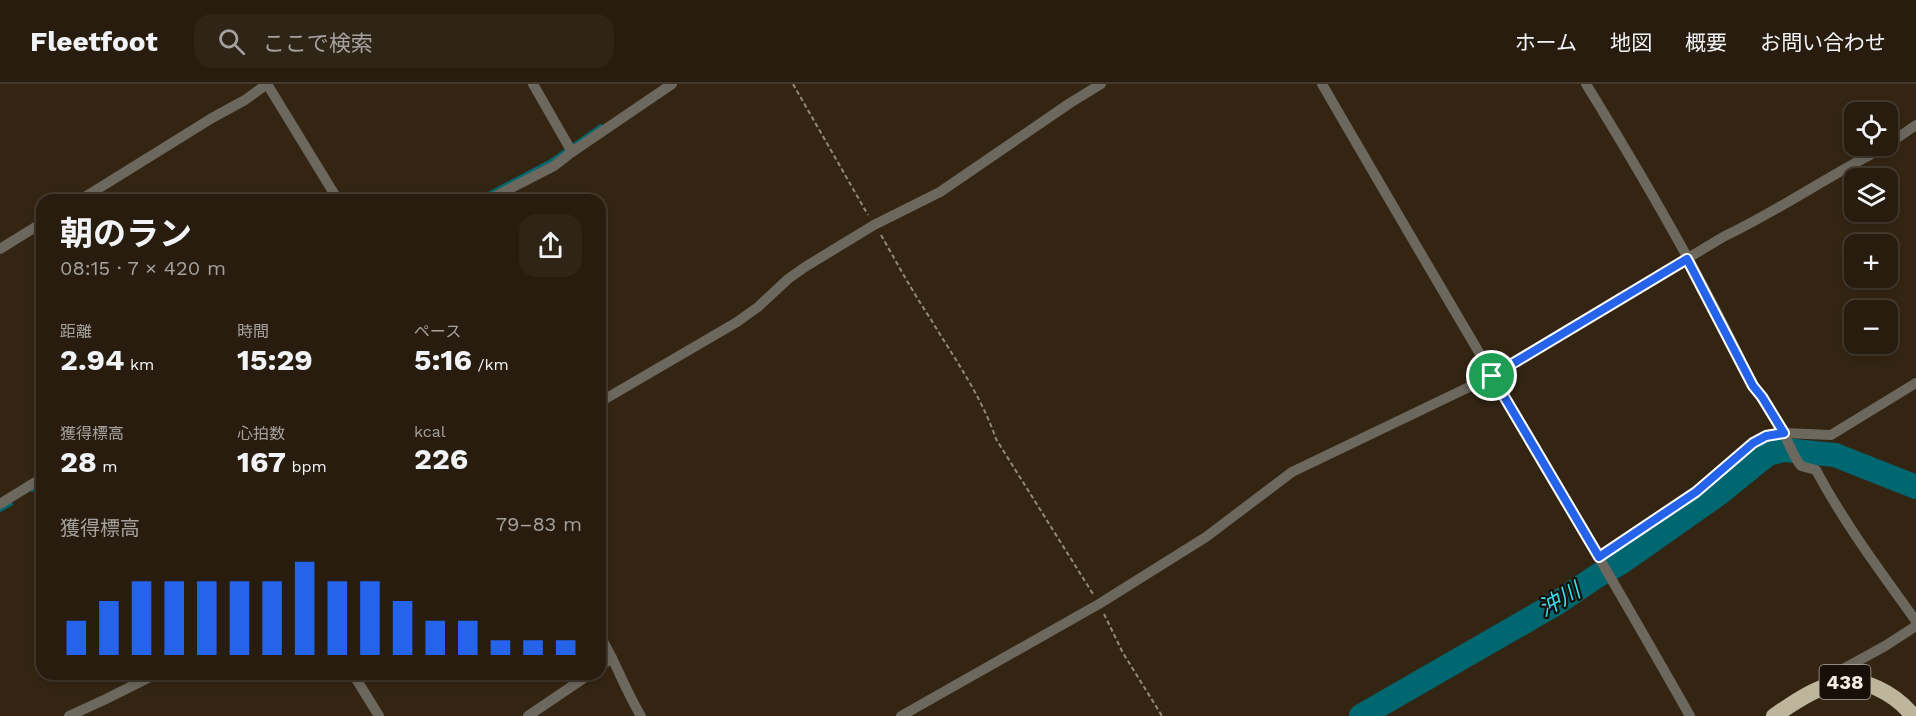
<!DOCTYPE html>
<html lang="ja">
<head>
<meta charset="utf-8">
<style>
	body { margin:0; font-family:"Work Sans","Noto Sans JP",sans-serif; background:#2f2517; color:#f1f3f6; height:100vh; display:flex; flex-direction:column; font-size:22px; white-space:nowrap }
	* { box-sizing:border-box; margin:0 }
	p { font-size:20px; color:#a4a19e }
	.icon { flex:none; width:33px; height:33px; fill:none; stroke:currentColor; stroke-width:2; stroke-linecap:round; stroke-linejoin:round }
	.map { position:relative; flex:1; overflow:hidden }
	.side { position:absolute; left:36px; top:110px; width:570px; height:486px; display:flex; flex-direction:column; background:#271c0e; border-radius:18px; box-shadow:0 3px 9px #0003,0 0 0 2px #433a2e }
	.side>* { flex:none }
	.buttons { position:absolute; left:1844px; top:18px; display:grid; gap:12px }
	.buttons a { display:grid; place-items:center; width:54px; height:54px; border-radius:12px; background:#271c0e; box-shadow:0 3px 9px #0003,0 0 0 2px #433a2e; font-size:30px }
	.pin { position:absolute; display:grid; place-items:center; width:51px; height:51px; color:#fff; margin:-26px; border:3px solid #fff; border-radius:50%; box-shadow:0 2px 6px #0007 }
	.round { display:grid; place-items:center; flex:none; width:63px; height:63px; border-radius:18px; background:#2f2517 }
	.headline { display:flex; align-items:center; justify-content:space-between; height:102px; padding:0 24px }
	h1 { font-size:33px; font-weight:700; line-height:45px }
	.figures { display:grid; grid-template-columns:repeat(3,1fr); gap:9px; height:102px; padding:6px 24px }
	.figures div { display:grid; align-content:center }
	.figures b { font-size:30px; font-weight:700 }
	.figures small { font-size:16px; font-weight:400 }
	.figures p { font-size:16px }
	.chart { height:168px; padding:12px 24px }
	.chart p { display:flex; justify-content:space-between }
	.chart svg { width:100%; height:108px; margin-top:6px; stroke:#2563eb; stroke-width:6 }
	header { display:flex; align-items:center; gap:36px; box-sizing:border-box; height:84px; padding:0 30px; background:#271c0e; border-bottom:2px solid #433a2e }
	header strong { font-size:28px }
	nav { display:flex; gap:33px; margin-inline-start:auto; font-size:21px }
	.search { width:420px; height:54px; background:#2f2517; display:flex; align-items:center; gap:15px; box-sizing:border-box; padding:0 21px; border-radius:18px; color:#a4a19e; font-size:22px }
	.map>svg:first-child { display:block }
</style>
</head>
<body>
<header>
<strong>Fleetfoot</strong>
<div class="search"><svg class="icon" aria-label="search" viewBox="0 0 24 24"><circle cx="10" cy="10" r="6"/><path d="M15 15l6 6"/></svg>ここで検索</div>
<nav><a>ホーム</a><a>地図</a><a>概要</a><a>お問い合わせ</a></nav>
</header>
<div class="map">
<svg width="1916" height="632" viewBox="0 0 1916 632">
	<rect width="100%" height="100%" fill="#342513"/>
	<g fill="none" stroke-linecap="round" stroke-linejoin="round">
		<g stroke="#00666f" stroke-width="4">
			<polyline points="477,116 551,77 601,42"/>
			<polyline points="32,406 42,400"/>
			<polyline points="0,426 11,420"/>
		</g>
		<polyline stroke="#00666f" stroke-width="24" points="1361,632 1557,519 1597,492 1622,478 1720,409 1768,370 1784,366 1835,371 1916,403"/>
		<g stroke="#95887a" stroke-width="2" stroke-dasharray="4.5 3" stroke-linecap="butt">
			<polyline points="793,0 868,131"/>
			<path d="M881,151C897,179 912,207 930,234C954,274 981,311 996,355L1093,510"/>
			<polyline points="1104,530 1123,569 1162,632"/>
		</g>
		<g stroke="#6c685e" stroke-width="10">
			<polyline points="267,0 338,116"/>
			<polyline points="533,0 572,68"/>
			<path d="M1322,0C1444,211 1570,420 1690,632"/>
			<path d="M1586,0C1645,96 1706,200 1753,302C1765,317 1776,334 1785,352C1790,362 1794,373 1801,382L1816,386C1844,439 1881,488 1916,537"/>
			<polyline points="1887,61 1916,41"/>
			<polyline points="80,116 212,34 245,16 267,0"/>
			<polyline points="488,116 554,82 572,68 672,0"/>
			<polyline points="0,165 42,139"/>
			<polyline points="600,318 737,238 758,223 788,195 805,183 874,141 940,108 1070,19 1101,0"/>
			<polyline points="0,420 42,394"/>
			<polyline points="1599,473 1696,408 1753,359 1766,352 1784,349 1831,351 1916,299"/>
			<path d="M600,552C616,578 625,606 641,632"/>
			<polyline points="600,582 612,574"/>
			<polyline points="353,590 379,632"/>
			<polyline points="1836,599 1845,584 1885,562 1916,542"/>
			<polyline points="69,632 106,615 156,590"/>
			<polyline points="528,632 590,590"/>
			<path d="M901,632L1099,520L1206,453L1292,388L1492,292L1723,153C1780,126 1831,90 1887,62"/>
		</g>
		<path stroke="#beb69c" stroke-width="16" d="M1774,632C1805,611 1838,587 1877,604C1892,611 1903,619 1913,632"/>
	</g>
	<g fill="none" stroke-linecap="round" stroke-linejoin="round">
		<g stroke="#fff" stroke-width="12">
			<polygon id="route" points="1687,175 1753,302 1762,313 1784,349 1766,352 1753,359 1696,408 1599,473 1492,292"/>
		</g>
		<use href="#route" stroke="#2563eb" stroke-width="8"/>
	</g>
	<g text-anchor="middle" stroke-width="4.5" stroke-linejoin="round" paint-order="stroke">
		<rect fill="#170f08" stroke="#b4aaa0" stroke-width="1.5" x="1819.5" y="581" width="51" height="34" rx="4.5"/>
		<g font-size="20" font-weight="bold" fill="#f7ece1">
			<text x="1845" y="605">438</text>
		</g>
		<g font-size="22" font-style="italic" fill="#3adeee" stroke="#170f08">
			<text transform="translate(1559 515) rotate(-30)" y="8">沖川</text>
		</g>
	</g>
</svg>
<div class="buttons">
<a><svg class="icon" aria-label="locate" viewBox="0 0 24 24"><circle cx="12" cy="12" r="6"/><path d="M12 2v4M12 18v4M2 12h4M18 12h4"/></svg></a>
<a><svg class="icon" aria-label="layers" viewBox="0 0 24 24"><path d="M12 4l9 5-9 5-9-5zM3 14l9 5 9-5"/></svg></a>
<a>+</a>
<a>−</a>
</div>
<div class="pin" style="left:1492px;top:292px;background:#1e9e55"><svg class="icon" aria-label="arrive" viewBox="0 0 24 24"><path d="M6 21V4h12l-3 4 3 4H6"/></svg></div>
<section class="side">
<div class="headline"><div><h1>朝のラン</h1><p>08:15 · 7 × 420 m</p></div><a class="round"><svg class="icon" aria-label="share" viewBox="0 0 24 24"><path d="M12 15V3M7 8l5-5 5 5M5 13v7h14v-7"/></svg></a></div>
<div class="figures">
<div><p>距離</p><b>2.94<small> km</small></b></div>
<div><p>時間</p><b>15:29</b></div>
<div><p>ペース</p><b>5:16<small> /km</small></b></div>
</div>
<div class="figures">
<div><p>獲得標高</p><b>28<small> m</small></b></div>
<div><p>心拍数</p><b>167<small> bpm</small></b></div>
<div><p>kcal</p><b>226</b></div>
</div>
<div class="chart"><p><span>獲得標高</span>79–83 m</p>
<svg viewBox="0 0 160 44" preserveAspectRatio="none"><path d="M5 44V30M15 44V22M25 44V14M35 44V14M45 44V14M55 44V14M65 44V14M75 44V6M85 44V14M95 44V14M105 44V22M115 44V30M125 44V30M135 44V38M145 44V38M155 44V38"/></svg>
</div>
</section>
</div>
</body>
</html>
